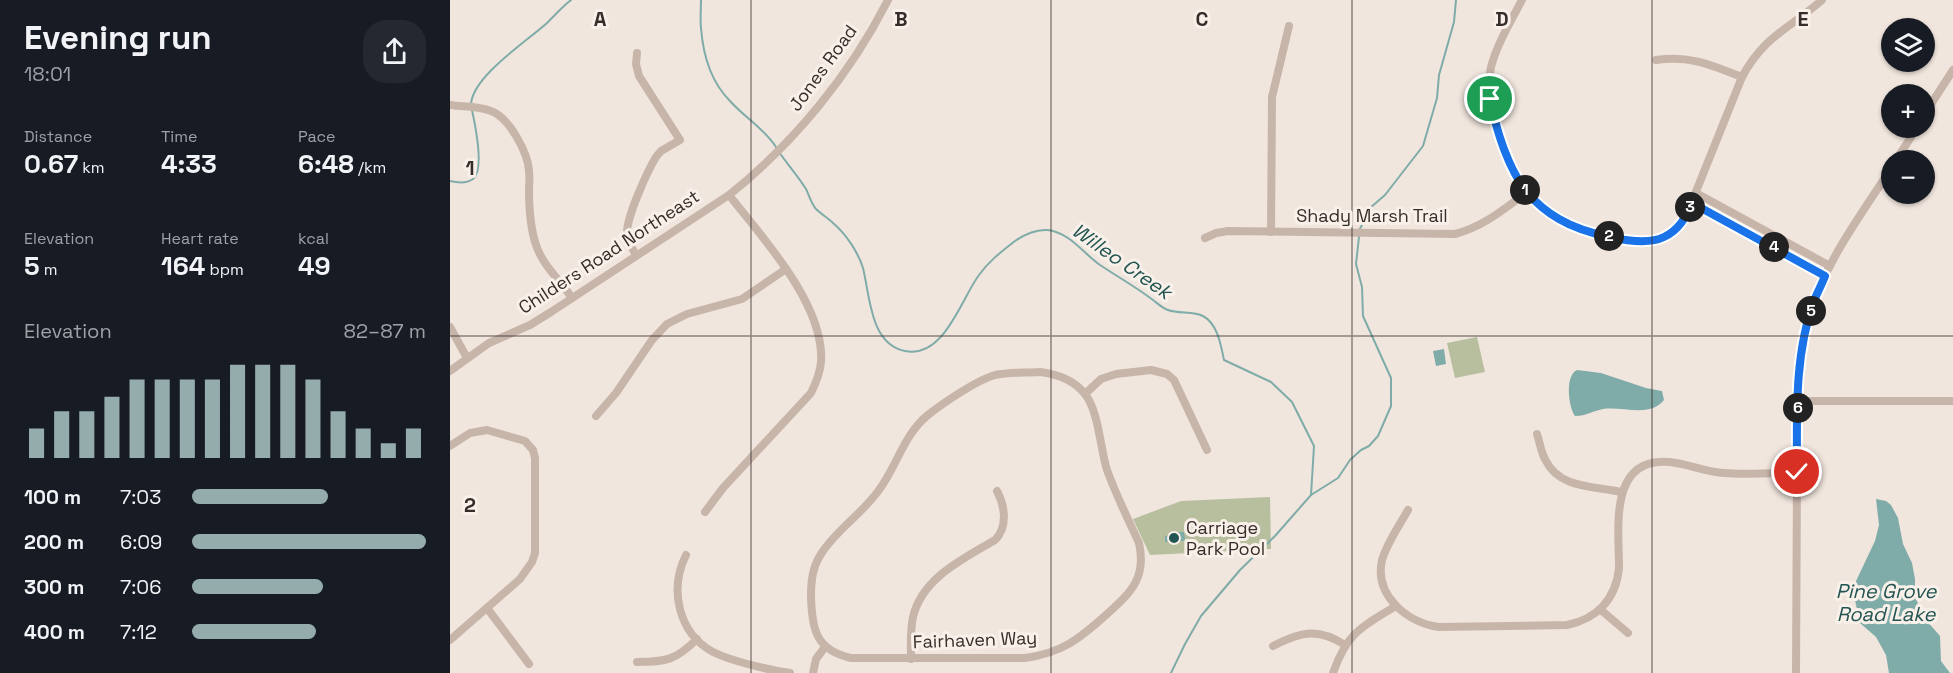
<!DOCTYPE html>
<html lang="en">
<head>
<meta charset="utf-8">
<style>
	body { margin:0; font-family:"Space Grotesk",sans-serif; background:#242831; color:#f1f3f6; height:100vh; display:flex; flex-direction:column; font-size:22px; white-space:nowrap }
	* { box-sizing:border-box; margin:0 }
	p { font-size:20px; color:#9ea1a6 }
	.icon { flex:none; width:33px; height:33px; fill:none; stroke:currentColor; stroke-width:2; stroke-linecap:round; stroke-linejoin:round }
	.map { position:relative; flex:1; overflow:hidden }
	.panel { display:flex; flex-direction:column; background:#171b24; width:450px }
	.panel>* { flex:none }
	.controls { position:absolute; left:1431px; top:18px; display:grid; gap:12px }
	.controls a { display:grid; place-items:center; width:54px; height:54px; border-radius:50%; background:#171b24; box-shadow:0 2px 4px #0004; font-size:30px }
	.pin { position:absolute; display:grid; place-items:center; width:51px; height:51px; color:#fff; margin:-26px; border:3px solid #fff; border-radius:50%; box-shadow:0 2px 6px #0007 }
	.km { position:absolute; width:30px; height:30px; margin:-15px; border-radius:50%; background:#222; color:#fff; font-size:16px; line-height:30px; text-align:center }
	.round { display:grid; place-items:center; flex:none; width:63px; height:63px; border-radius:24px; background:#242831 }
	.summary { display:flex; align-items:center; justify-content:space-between; height:102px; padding:0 24px }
	h1 { font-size:33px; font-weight:800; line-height:45px }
	.figures { display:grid; grid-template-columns:repeat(3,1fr); gap:9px; height:102px; padding:6px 24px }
	.figures div { display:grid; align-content:center }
	.figures b { font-size:26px; font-weight:800 }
	.figures small { font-size:16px; font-weight:400 }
	.figures p { font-size:16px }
	.chart { height:168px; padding:12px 24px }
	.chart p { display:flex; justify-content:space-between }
	.chart svg { width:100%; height:108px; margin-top:6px; stroke:#94acac; stroke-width:6 }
	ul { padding:0 24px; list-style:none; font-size:20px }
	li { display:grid; grid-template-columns:96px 72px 1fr; align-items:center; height:45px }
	li i { height:15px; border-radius:8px; background:#94acac }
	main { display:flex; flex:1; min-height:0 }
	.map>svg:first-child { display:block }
</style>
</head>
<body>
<main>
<section class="panel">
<div class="summary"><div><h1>Evening run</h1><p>18:01</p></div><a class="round"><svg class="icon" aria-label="share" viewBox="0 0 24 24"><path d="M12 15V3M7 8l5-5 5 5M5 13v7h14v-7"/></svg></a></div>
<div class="figures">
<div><p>Distance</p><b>0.67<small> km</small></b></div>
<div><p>Time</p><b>4:33</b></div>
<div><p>Pace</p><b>6:48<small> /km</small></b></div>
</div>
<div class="figures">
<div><p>Elevation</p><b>5<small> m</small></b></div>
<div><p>Heart rate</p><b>164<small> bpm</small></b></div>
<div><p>kcal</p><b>49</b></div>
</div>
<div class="chart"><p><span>Elevation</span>82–87 m</p>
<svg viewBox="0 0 160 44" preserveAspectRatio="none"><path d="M5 44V32M15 44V25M25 44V25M35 44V19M45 44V12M55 44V12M65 44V12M75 44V12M85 44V6M95 44V6M105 44V6M115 44V12M125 44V25M135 44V32M145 44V38M155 44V32"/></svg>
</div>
<ul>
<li><b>100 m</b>7:03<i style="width:58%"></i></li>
<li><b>200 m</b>6:09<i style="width:100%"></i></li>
<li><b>300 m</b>7:06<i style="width:56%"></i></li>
<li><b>400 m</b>7:12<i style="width:53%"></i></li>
</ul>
</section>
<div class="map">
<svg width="1503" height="673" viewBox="0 0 1503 673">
	<rect width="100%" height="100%" fill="#f1e6de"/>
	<g fill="#b8bf9f">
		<polygon points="1027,337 1035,372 1005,378 997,343"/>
		<polygon points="820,497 821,549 700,555 683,519 731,501"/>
	</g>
	<g fill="#7faca8">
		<polygon points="994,349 996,364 986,366 983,351"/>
		<path d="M1127,370L1151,373L1196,388L1212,391L1214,400C1200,418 1173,406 1153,409C1142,411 1137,416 1125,416C1118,406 1115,375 1127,370Z"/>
		<polygon points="1426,499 1436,501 1441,505 1448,518 1453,544 1462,563 1465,579 1465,592 1470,613 1490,636 1491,661 1500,673 1439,673 1436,655 1426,637 1410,623 1405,600 1406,581 1425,541 1429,525"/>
		<polygon points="725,532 734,532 735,539 733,541 715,542 715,536 725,534"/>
	</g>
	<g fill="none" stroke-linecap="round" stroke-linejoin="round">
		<g stroke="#7faca8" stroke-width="2">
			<path d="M251,0C251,9 250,19 251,28C253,54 261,82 280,101C295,118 314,128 326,147"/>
			<path d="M21,104C23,76 76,42 97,23C105,15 112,7 121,0"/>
			<path d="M329,152C338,165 348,176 356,189C359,195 361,203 366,209C371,214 378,218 383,223C396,234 408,252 413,268C420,296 420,344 455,351C494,359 511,299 529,275C539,261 551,252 565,241C575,234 585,229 598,230C620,233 633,253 650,265C668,277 686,287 703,300C707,303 712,308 718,310C729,314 743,311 753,316C768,324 771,346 774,360L821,382L842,402L864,446L861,495L825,536L790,570L751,616L735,644L721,673"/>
			<path d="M0,181C8,183 16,184 23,179C35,170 25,124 22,110"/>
			<polyline points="909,231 920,208 935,195 973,146 987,98 989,75 1004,22 1006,0"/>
			<polyline points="861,495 888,478 900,460 911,450 919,446 928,436 941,406 941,378 913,316 912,287 906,264 909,237"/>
		</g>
		<g stroke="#c8b5aa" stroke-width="8">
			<path d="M1072,0C1061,21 1047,44 1041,67C1036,92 1043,115 1052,139C1057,153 1061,168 1069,181C1095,222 1143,235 1188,242C1208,242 1222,234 1235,219L1292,77C1314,36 1339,29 1372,0"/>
			<path d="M1206,60C1240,55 1261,65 1292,77"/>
			<path d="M0,105C13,107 28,106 41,111C59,117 78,153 79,171C80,177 79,184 79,190C79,208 80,227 86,245C93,266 110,280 122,298"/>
			<polyline points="1474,115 1503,70"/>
			<polyline points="1446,160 1467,128"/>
			<polyline points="1246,193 1380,266"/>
			<polyline points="1242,203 1375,276"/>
			<polyline points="821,232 822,97 839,26"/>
			<path d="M755,238L766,233L778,231L1005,234C1033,227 1054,209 1077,192"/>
			<path d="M186,255C182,248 178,242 177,234C176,218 197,172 206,157L211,151L230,140L189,76L186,64L187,53"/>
			<polyline points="0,327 17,358"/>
			<path d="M0,371L39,343L80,325L101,312L279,195C344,143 400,75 438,0"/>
			<path d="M590,372C606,374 624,380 635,394C649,412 650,448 657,470C666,495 678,519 689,543C697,579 680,593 656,615C629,639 612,653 575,658H401C366,650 362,630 361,597C361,582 362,568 371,554C386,530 412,514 429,490C447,466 454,434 478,415C493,403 527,380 545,375C559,372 575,373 590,372Z"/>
			<polyline points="635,394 651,379 666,374 701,370 717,374 724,380 757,450"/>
			<polyline points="1349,401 1503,401"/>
			<polyline points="146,416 166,393 202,340 217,324 237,314 292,299 336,269"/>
			<path d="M1087,434C1090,443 1091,453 1096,461C1110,489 1145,486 1171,492"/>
			<polyline points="0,446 20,433 37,430 75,441 83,450 85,458 85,553 82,562 70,579 0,640"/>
			<path d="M958,510C949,526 937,543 932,560C924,596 958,623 989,627L1117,625C1147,619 1166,599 1169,568C1169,529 1158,456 1220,462C1238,464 1256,472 1274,473C1298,475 1323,473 1347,472"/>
			<path d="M255,512L273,488L361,393C366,383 370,373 371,362C375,305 312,237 279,195"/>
			<path d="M236,555C219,589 228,633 263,652C281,661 319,670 340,673"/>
			<polyline points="37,608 79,664"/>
			<polyline points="1151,610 1178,633"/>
			<path d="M823,646C850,632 868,627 895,645"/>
			<path d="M461,659C461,645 460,631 463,617C472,578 513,559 545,540C558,527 555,506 547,491"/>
			<path d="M187,662C216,662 226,660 247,639"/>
			<polyline points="363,673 366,659 375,647"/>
			<path d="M883,673C897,633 911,627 946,606"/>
			<path d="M1346,673C1346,606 1347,539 1347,473C1348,416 1344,354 1364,301C1382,253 1414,210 1442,167"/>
		</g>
	</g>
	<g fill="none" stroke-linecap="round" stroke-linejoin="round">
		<g stroke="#fff" stroke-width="12">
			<path id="route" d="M1040,99C1046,129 1058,169 1077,192C1086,203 1097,212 1109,219C1131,232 1190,249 1214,237C1229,230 1236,217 1242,203L1375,276C1372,284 1367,293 1364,301C1344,355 1347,417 1347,472"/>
		</g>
		<use href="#route" stroke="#1a73e8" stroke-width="8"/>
	</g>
	<path fill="none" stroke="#362c29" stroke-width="1.5" stroke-opacity="0.55" d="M301,0V673M601,0V673M902,0V673M1202,0V673M0,336H1503"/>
	<circle fill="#225552" stroke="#f9f0ea" stroke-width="2" cx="724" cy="538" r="6"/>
	<g text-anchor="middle" stroke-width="6" stroke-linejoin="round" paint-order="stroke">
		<g font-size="18" fill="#362c29" stroke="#f9f0ea">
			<text transform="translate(373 68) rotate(-54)" y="6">Jones Road</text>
			<text x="922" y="222">Shady Marsh Trail</text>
			<text transform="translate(159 252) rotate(-33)" y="6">Childers Road Northeast</text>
			<text transform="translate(525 640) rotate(-2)" y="6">Fairhaven Way</text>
		</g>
		<g font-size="18" fill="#362c29" stroke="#f9f0ea" text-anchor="start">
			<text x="736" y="534">Carriage<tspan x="736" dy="21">Park Pool</tspan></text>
		</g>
		<g font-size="20" font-style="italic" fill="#225552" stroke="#f9f0ea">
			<text transform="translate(672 261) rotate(35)" y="7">Willeo Creek</text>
			<text x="1436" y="598">Pine Grove<tspan x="1436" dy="23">Road Lake</tspan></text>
		</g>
	</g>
	<g font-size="20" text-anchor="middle" font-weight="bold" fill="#362c29" stroke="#f9f0ea" stroke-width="6" stroke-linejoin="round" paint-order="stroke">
		<text x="150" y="26">A</text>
		<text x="451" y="26">B</text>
		<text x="752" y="26">C</text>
		<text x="1052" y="26">D</text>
		<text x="1353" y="26">E</text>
		<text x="20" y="175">1</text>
		<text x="20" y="512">2</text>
	</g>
</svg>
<div class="controls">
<a><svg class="icon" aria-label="layers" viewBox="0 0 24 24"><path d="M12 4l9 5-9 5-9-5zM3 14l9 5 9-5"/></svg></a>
<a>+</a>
<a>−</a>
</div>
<div class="pin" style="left:1040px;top:99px;background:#1e9e55"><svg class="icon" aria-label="arrive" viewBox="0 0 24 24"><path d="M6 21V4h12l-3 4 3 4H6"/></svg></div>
<div class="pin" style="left:1347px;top:472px;background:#d93025"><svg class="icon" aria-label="check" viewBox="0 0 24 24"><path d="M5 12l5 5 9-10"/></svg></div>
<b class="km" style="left:1075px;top:190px">1</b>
<b class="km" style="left:1159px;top:236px">2</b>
<b class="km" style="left:1240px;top:207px">3</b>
<b class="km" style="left:1324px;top:247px">4</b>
<b class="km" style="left:1361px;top:311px">5</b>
<b class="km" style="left:1348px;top:408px">6</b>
</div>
</main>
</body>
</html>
